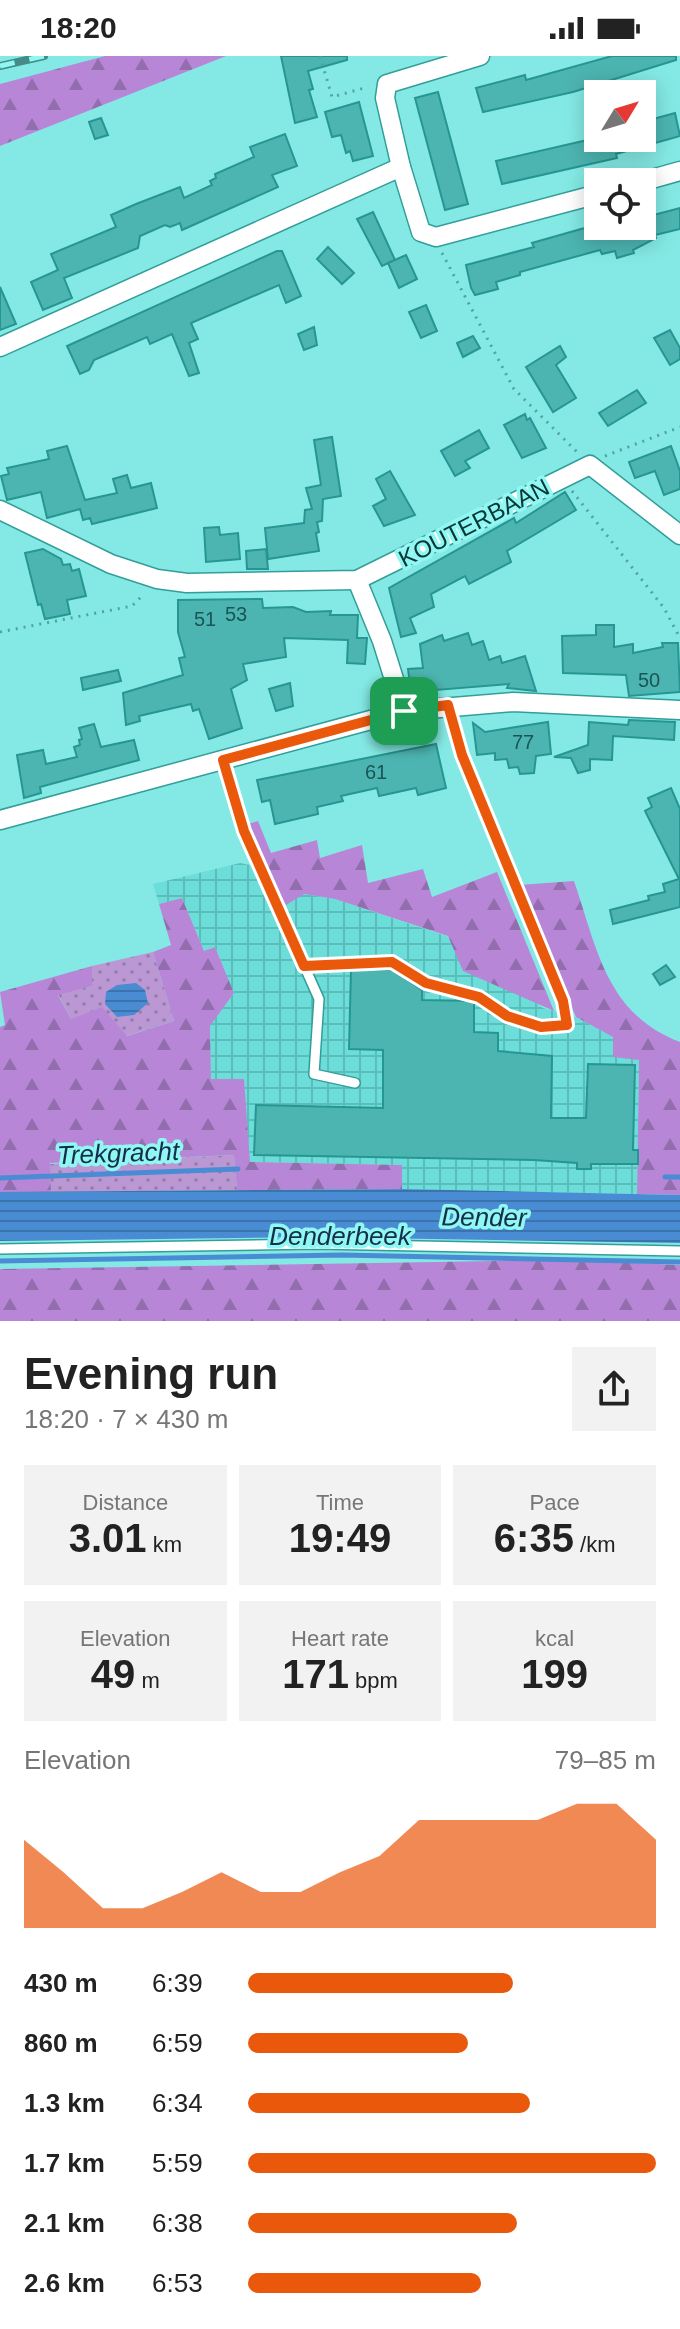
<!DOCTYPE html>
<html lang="en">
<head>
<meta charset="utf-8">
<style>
	body { margin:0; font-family:Arial,sans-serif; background:#f2f2f2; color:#222; height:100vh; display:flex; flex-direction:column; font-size:30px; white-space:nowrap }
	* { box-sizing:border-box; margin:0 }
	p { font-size:26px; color:#767676 }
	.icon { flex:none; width:44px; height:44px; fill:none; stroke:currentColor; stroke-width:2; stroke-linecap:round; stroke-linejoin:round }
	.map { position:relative; height:1265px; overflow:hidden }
	.sheet { display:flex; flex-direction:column; background:#fff; flex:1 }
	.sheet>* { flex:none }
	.needle { width:52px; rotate:52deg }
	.buttons { position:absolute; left:584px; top:24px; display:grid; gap:16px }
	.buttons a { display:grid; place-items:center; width:72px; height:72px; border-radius:0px; background:#fff; box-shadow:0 4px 20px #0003; font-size:40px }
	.pin { position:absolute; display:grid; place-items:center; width:68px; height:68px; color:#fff; margin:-34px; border-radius:16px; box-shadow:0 4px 12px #0006 }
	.round { display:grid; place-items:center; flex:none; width:84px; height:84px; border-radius:0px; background:#f2f2f2 }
	.head { display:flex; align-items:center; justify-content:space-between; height:136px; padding:0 24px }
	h1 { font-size:44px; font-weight:700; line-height:60px }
	.stats { display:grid; grid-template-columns:repeat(3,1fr); gap:12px; height:136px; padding:8px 24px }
	.stats div { display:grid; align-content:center; border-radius:0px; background:#f2f2f2; text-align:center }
	.stats b { font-size:40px; font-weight:700 }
	.stats small { font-size:22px; font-weight:400 }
	.stats p { font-size:22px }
	.chart { height:224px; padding:16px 24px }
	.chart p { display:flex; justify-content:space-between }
	.chart svg { width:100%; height:144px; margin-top:8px; fill:#ea580c; opacity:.7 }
	ul { padding:0 24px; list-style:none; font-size:26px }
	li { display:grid; grid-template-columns:128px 96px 1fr; align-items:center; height:60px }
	li i { height:20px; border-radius:10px; background:#ea580c }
	.status { display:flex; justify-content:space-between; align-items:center; height:56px; padding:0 40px; background:#fff; direction:ltr }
	.status svg { height:22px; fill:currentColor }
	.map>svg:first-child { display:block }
</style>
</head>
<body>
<div class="status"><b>18:20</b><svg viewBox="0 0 49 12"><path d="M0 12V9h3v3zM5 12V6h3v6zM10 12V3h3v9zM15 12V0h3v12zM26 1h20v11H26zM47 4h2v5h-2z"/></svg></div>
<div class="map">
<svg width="680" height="1265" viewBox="0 0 680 1265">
	<defs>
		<pattern id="industrial-grid" width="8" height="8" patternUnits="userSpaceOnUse" patternTransform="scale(2)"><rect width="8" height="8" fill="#6cddd8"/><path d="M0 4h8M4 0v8" fill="none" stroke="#5cbeba"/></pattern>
		<pattern id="grass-dots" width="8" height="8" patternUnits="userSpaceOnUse" patternTransform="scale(2)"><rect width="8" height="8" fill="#bb98d3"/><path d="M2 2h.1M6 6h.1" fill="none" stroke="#967dac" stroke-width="1.8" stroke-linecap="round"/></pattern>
		<pattern id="forest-firs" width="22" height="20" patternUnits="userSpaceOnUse" patternTransform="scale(2)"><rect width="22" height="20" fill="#b786d7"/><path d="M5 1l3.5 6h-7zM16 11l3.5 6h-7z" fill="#936eaf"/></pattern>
		<pattern id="water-rules" width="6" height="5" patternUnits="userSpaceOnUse" patternTransform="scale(2)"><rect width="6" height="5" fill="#498cd3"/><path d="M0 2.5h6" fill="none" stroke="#3b73ac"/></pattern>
	</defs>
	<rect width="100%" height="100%" fill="#84e9e4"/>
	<polygon fill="url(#industrial-grid)" points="240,807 265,812 304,838 335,843 449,881 543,952 576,961 613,981 639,1004 637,1138 402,1133 401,1109 250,1106 244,1029 211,1023 210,969 234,937 215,891 204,895 182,842 159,848 153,828"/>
	<g fill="url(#grass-dots)">
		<polygon points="153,896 174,965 126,980 71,963 58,938 92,930 92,910"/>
		<polygon points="234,1099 237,1134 51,1136 49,1108"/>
	</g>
	<g fill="url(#forest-firs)">
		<polygon points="105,0 226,0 0,90 0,28"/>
		<polygon points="258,765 271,797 317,784 320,802 362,789 368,827 423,813 432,841 497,816 554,955 463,915 448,880 335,843 304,838 286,849 275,836 248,768"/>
		<path d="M574,825C597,892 606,958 680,986V1139L637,1138L639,1004L613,1001V981L576,961L519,829Z"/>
		<polygon points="182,842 204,895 215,891 234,937 210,970 211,1023 244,1023 250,1106 402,1109 402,1133 237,1134 234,1099 50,1107 51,1136 0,1136 0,971 5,969 0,936 92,910 92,930 58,939 71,963 102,951 127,980 174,965 153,896 171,889 159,848"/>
		<polygon points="562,1204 680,1209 680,1265 0,1265 0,1213"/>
	</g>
	<g fill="url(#water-rules)">
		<polygon points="136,927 145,934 148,947 134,959 117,961 105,948 106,936 117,929"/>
		<polygon points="402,1133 680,1139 680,1187 310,1181 0,1185 0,1136"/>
	</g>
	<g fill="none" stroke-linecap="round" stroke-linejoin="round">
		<g stroke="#498cd3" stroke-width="5">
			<polyline points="665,1121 680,1121"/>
			<polyline points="0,1122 238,1113"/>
			<polyline points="0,1205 342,1199 680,1206"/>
		</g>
	</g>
	<g fill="#4db5b1" stroke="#269692" stroke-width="2">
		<polygon points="281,0 347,0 347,4 308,15 313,33 309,34 317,61 295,67"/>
		<polygon points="612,0 676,0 676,4 573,36 483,56 476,32 525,19 526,24"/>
		<polygon points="438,36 468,148 445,154 415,42"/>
		<polygon points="359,46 373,100 353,105 350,95 346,97 341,79 332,81 325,56"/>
		<polygon points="675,57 680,80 616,98 617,102 502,128 496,105 596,82 642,82 642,66"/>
		<polygon points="101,62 108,79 95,83 89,66"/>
		<polygon points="285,78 297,110 272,119 278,131 182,174 180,167 170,171 165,169 140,180 138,192 64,222 72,242 43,254 31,226 58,214 51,198 116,171 111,159 136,148 180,131 184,142 212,129 210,125 216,122 215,118 254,101 250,91"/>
		<polygon points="680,152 680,173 655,179 656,182 633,194 634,197 617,202 615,195 602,198 600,194 520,216 520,219 496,226 498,233 475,239 471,232 466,209 534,191 532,187 581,173 590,171 592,176 613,170 642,170 642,162"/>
		<polygon points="373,156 395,204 382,210 357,163"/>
		<polygon points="328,191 354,217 342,228 317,203"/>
		<polygon points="277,195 282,195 301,240 286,247 279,229 191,267 198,283 189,287 199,317 189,320 172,278 150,288 147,281 94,304 89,314 80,318 67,290"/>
		<polygon points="406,199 417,223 399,232 388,207"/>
		<polygon points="0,231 16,268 0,274"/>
		<polygon points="426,249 437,275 421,282 409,256"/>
		<polygon points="314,271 317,289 304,294 298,278"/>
		<polygon points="670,274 680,292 680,303 670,309 654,282"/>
		<polygon points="473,280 480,292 463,301 457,287"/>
		<polygon points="560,290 566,301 556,309 576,342 553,356 526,311"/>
		<polygon points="637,334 646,347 608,370 599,357"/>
		<polygon points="525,358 527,364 530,362 546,392 522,402 504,369"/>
		<polygon points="479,374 489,392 465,405 470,412 455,420 441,395"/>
		<polygon points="332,381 341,440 323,443 322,465 317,466 319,476 316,477 319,495 268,503 265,472 304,467 305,454 312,453 306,432 321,429 314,384"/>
		<polygon points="67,390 85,444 117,437 113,423 127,419 131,432 151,427 157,452 92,468 90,462 83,464 80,453 47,462 41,436 7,444 1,420 9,418 7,412 49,403 47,395"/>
		<polygon points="671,390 680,415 680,433 664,439 655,415 635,422 629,406"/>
		<polygon points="390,415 415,459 384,470 373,450 386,443 376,423"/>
		<polygon points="565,436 576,454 507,495 511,506 469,528 465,520 431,538 434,551 410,562 416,577 401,581 389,532 514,462 516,467"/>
		<polygon points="219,471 220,479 238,477 240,503 206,506 204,472"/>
		<polygon points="43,493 61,503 63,509 70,508 72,515 79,513 86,540 67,544 70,558 45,563 41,548 38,549 25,497"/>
		<polygon points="266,493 268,513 247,513 246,495"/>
		<polygon points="262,543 263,552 293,551 306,556 331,555 330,559 358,559 357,582 367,582 365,608 347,607 348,584 284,582 286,601 243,608 247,624 231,633 242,672 209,683 199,653 193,655 191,648 139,660 140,665 126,669 123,637 183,619 179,602 185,601 178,576 178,544"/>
		<polygon points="596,569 614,569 614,591 633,588 633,597 663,591 662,587 678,587 680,636 629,640 626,619 563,617 562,580 596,579"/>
		<polygon points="468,577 472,589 483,585 489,604 500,600 502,607 525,600 536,635 507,632 509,628 411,636 408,613 423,612 420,588 442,579 444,585"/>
		<polygon points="118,614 121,625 83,634 81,622"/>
		<polygon points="290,627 293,650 276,655 269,633"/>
		<polygon points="629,664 675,666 674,684 613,680 612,704 590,703 590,714 578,717 571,702 554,701 588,689 589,666 628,669"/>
		<polygon points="548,666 551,698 536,700 534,717 520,718 518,711 509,712 507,703 495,704 495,697 477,699 473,667 485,676"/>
		<polygon points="94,668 101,691 134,684 139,704 40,731 41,737 24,742 17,699 43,694 46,708 77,701 74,691 80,689 79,684 82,683 79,672"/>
		<polygon points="436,688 446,732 418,739 416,732 379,740 377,732 341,740 343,745 317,751 318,758 275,768 270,744 262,746 257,724"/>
		<polygon points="671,732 680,753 680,851 613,868 610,854 649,844 648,840 665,836 663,828 679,823 645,755 652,751 648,742"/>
		<polygon points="666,909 675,921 660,929 653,918"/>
		<polygon points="351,914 393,914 422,934 422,944 474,945 474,976 498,977 498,995 552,1000 551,1062 586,1062 588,1008 635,1009 633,1094 638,1094 638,1108 591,1108 591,1113 577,1113 577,1107 534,1104 254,1099 256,1049 383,1052 383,994 349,993"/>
	</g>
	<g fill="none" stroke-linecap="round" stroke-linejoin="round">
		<g stroke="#329e9a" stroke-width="12">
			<g id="service">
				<polyline points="448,649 462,699 563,945 567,969 541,971 492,953"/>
				<polyline points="223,704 244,775 319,943 314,1018 355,1027"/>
				<polyline points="0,1193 316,1188 680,1195"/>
			</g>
		</g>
		<g stroke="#329e9a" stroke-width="21">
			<g id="minor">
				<polyline points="401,111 385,42 387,28 480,0"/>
				<polyline points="641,126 680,115"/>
				<polyline points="0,291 401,111 421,176 436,181 598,138"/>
				<polyline points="0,454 111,508 157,523 187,527 357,524 590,409 680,479"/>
				<polyline points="357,524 382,585 404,655"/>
				<polyline points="0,764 404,655 513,646 680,654"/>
			</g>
		</g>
		<g stroke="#53a29f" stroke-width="3" stroke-dasharray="2 6" stroke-linecap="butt">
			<polyline points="320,0 332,41 368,31"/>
			<polyline points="442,197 514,333 578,397"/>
			<polyline points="605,400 680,371"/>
			<polyline points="572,435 664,552 680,582"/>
			<polyline points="0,576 132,550 144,538"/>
			<polyline points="316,910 392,906 426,927 483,945"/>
		</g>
		<use href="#service" stroke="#fff" stroke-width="9"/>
		<use href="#minor" stroke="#fff" stroke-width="18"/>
		<g stroke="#438c88" stroke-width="8">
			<polyline id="rail" points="0,10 44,0"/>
		</g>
		<use href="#rail" stroke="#91f7f2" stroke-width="5" stroke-dasharray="15" stroke-linecap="butt"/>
	</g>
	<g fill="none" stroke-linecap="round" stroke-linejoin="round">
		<g stroke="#fff" stroke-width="16">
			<polygon id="route" points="448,649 462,699 563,945 567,969 541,971 507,960 479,941 426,927 392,906 304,910 244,775 223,704 404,655"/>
		</g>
		<use href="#route" stroke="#ea580c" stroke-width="10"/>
	</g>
	<g text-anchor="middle" stroke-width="7" stroke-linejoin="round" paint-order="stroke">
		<g font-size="20" fill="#195654">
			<text x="236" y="565">53</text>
			<text x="205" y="570">51</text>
			<text x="649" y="631">50</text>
			<text x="523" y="693">77</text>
			<text x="376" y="723">61</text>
		</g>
		<g font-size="24" fill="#083735" stroke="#91f7f2">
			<text transform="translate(474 467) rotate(-27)" y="8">KOUTERBAAN</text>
		</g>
		<g font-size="26" font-style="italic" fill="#132f4c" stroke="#91f7f2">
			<text transform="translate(118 1097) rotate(-2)" y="9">Trekgracht</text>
			<text transform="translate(484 1161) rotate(1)" y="9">Dender</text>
			<text x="340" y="1189">Denderbeek</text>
		</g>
	</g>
</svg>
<div class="buttons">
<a><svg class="needle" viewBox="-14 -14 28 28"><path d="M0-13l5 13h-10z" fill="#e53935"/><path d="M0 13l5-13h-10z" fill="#767676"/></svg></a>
<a><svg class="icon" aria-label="locate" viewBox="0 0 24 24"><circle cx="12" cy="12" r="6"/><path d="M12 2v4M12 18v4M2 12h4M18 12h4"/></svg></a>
</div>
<div class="pin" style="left:404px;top:655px;background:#1e9e55"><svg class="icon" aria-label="arrive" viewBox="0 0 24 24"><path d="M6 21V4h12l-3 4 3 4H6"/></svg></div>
</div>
<section class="sheet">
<div class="head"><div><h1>Evening run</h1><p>18:20 · 7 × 430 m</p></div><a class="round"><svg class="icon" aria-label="share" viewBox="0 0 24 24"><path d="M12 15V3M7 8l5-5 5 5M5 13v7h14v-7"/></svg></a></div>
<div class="stats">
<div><p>Distance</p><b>3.01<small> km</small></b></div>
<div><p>Time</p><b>19:49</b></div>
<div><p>Pace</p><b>6:35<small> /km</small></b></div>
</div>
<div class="stats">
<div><p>Elevation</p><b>49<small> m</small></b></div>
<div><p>Heart rate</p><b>171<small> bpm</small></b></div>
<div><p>kcal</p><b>199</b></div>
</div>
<div class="chart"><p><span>Elevation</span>79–85 m</p>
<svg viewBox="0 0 160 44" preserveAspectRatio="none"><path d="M0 44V17L10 27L20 38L30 38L40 33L50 27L60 33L70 33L80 27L90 22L100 11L110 11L120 11L130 11L140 6L150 6L160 17V44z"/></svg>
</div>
<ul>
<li><b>430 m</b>6:39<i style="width:65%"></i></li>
<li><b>860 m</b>6:59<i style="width:54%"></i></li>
<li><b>1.3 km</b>6:34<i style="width:69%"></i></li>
<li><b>1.7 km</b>5:59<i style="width:100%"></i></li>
<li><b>2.1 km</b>6:38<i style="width:66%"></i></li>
<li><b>2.6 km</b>6:53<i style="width:57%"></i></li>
</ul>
</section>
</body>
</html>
